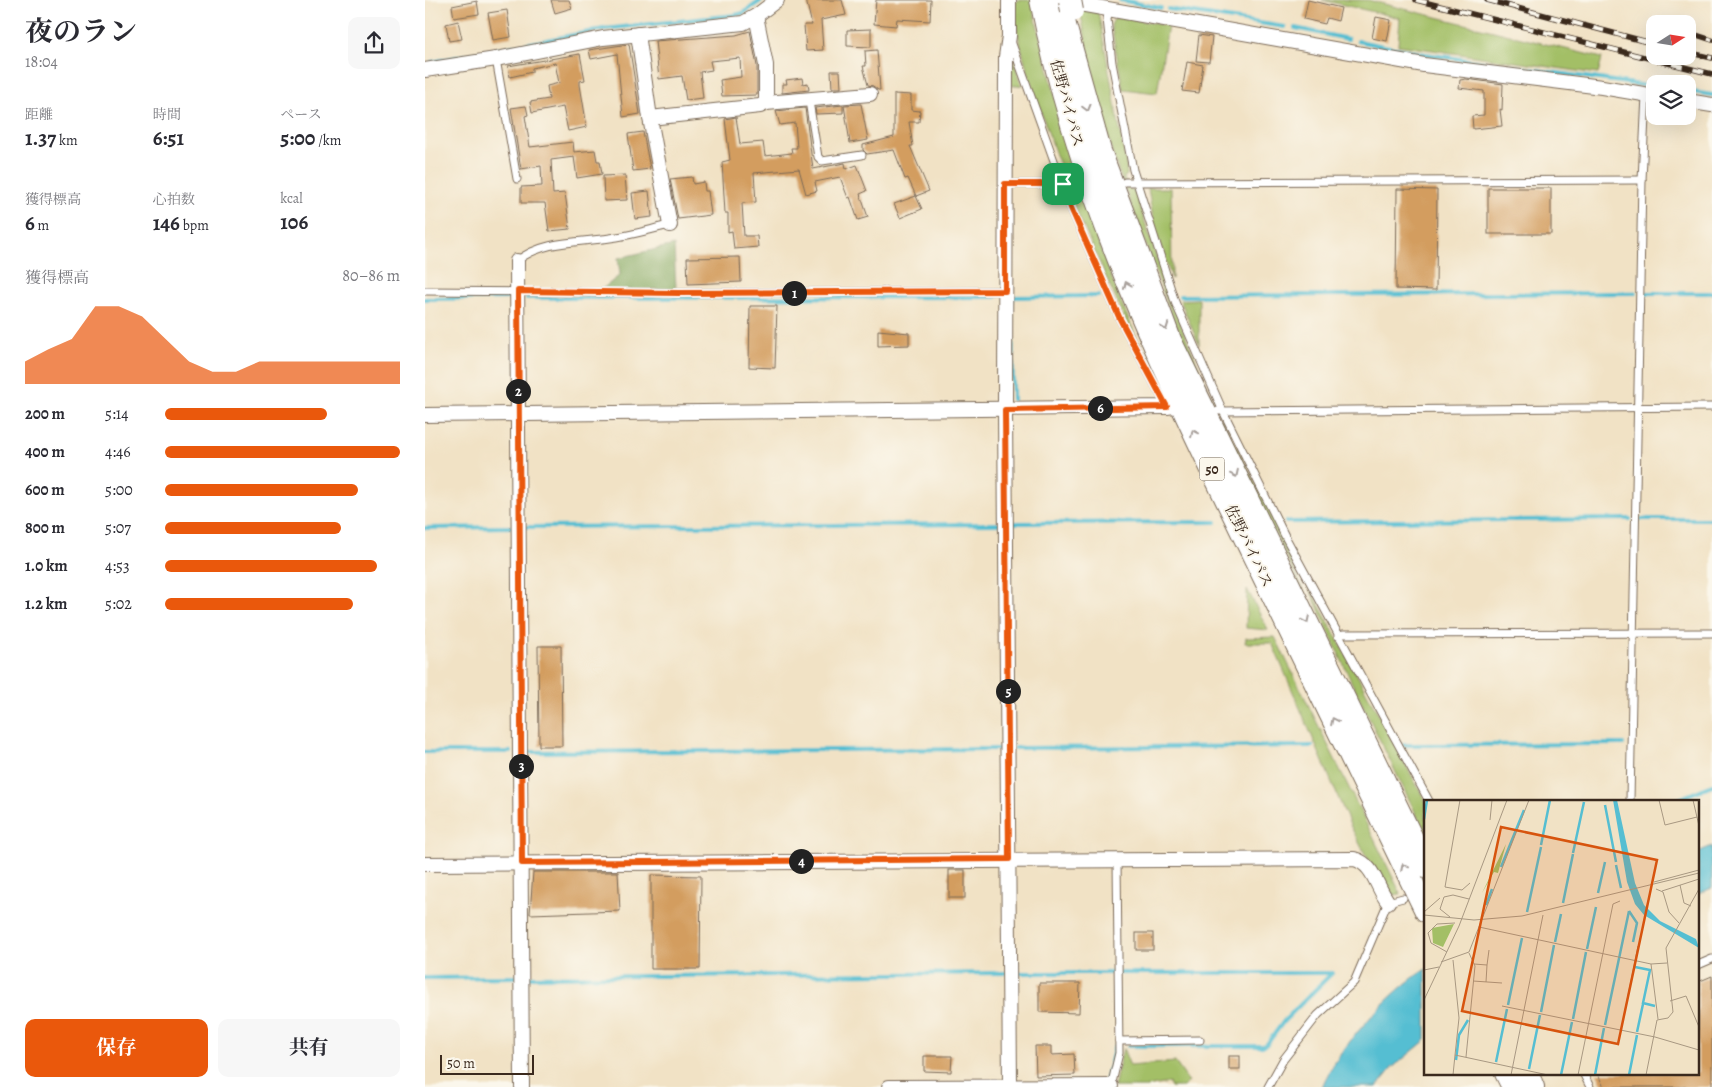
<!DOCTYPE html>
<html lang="ja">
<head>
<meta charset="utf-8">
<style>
	body { margin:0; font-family:Alegreya,"Noto Serif JP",serif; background:#f7f7f7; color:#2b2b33; height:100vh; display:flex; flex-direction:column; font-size:19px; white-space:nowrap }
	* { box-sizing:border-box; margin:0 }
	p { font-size:16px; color:#7c7c81 }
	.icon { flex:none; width:28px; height:28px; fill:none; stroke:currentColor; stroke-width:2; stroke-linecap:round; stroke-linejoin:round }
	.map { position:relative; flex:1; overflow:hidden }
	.drawer { display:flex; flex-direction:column; background:#fff; width:425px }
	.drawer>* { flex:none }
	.needle { width:32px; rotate:78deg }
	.fabs { position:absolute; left:1221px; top:15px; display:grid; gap:10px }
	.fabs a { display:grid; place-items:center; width:50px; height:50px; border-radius:10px; background:#fff; box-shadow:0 5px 20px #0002; font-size:25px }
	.scale { position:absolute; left:15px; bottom:12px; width:94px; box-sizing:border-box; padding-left:5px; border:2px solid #3b2a1e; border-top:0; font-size:14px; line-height:18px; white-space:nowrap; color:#3b2a1e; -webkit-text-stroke:4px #fbf7ec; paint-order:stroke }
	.pin { position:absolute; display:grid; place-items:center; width:42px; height:42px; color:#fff; margin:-21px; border-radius:10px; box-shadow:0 2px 8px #0006 }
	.km { position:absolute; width:25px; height:25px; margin:-12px; border-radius:50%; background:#222; color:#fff; font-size:14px; line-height:25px; text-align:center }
	.round { display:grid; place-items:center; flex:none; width:52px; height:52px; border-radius:10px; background:#f7f7f7 }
	.head { display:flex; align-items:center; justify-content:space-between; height:85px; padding:0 25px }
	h1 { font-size:28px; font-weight:700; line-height:38px }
	.metrics { display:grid; grid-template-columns:repeat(3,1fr); gap:8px; height:85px; padding:5px 25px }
	.metrics div { display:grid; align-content:center }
	.metrics b { font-size:21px; font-weight:700 }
	.metrics small { font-size:14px; font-weight:400 }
	.metrics p { font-size:14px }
	.chart { height:140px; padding:10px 25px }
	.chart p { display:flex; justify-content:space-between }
	.chart svg { width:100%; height:90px; margin-top:5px; fill:#ea580c; opacity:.7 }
	.button { display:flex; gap:10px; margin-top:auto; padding:10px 25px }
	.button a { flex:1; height:58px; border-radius:10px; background:#ea580c; color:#fff; font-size:20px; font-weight:700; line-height:58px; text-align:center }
	.button a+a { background:#f7f7f7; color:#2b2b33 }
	ul { padding:0 25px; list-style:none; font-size:16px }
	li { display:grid; grid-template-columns:80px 60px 1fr; align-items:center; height:38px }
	li i { height:12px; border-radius:6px; background:#ea580c }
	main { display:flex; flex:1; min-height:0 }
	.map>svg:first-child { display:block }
</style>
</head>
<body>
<main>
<section class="drawer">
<div class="head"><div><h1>夜のラン</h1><p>18:04</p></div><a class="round"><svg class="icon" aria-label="share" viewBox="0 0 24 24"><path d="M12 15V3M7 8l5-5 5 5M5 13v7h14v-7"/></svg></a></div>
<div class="metrics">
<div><p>距離</p><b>1.37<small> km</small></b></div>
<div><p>時間</p><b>6:51</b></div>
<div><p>ペース</p><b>5:00<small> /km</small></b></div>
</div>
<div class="metrics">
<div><p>獲得標高</p><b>6<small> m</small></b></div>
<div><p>心拍数</p><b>146<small> bpm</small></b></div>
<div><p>kcal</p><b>106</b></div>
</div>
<div class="chart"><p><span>獲得標高</span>80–86 m</p>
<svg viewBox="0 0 160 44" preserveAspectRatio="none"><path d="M0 44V33L10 27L20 22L30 6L40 6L50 11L60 22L70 33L80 38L90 38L100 33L110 33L120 33L130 33L140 33L150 33L160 33V44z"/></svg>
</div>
<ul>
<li><b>200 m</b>5:14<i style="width:69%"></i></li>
<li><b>400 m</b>4:46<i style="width:100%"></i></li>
<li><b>600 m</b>5:00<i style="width:82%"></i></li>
<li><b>800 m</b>5:07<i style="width:75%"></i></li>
<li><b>1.0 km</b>4:53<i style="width:90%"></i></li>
<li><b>1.2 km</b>5:02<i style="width:80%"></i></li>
</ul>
<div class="button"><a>保存</a><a>共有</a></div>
</section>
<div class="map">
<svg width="1287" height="1087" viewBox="0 0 1287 1087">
	<rect width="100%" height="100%" fill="#fbf7ec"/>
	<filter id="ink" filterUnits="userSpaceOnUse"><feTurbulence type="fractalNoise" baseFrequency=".02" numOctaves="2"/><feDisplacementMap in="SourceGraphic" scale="10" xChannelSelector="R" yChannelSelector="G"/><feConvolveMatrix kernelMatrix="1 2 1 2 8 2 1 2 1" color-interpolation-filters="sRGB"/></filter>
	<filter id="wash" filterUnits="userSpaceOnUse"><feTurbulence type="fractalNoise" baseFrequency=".0096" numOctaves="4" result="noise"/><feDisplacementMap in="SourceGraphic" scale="20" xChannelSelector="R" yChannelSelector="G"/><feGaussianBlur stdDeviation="1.12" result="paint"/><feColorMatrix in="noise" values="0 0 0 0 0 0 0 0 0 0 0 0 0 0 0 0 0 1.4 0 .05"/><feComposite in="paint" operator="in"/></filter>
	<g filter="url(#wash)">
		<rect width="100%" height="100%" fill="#f1e2c5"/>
		<g fill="#a3bf66" stroke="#6f7442">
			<path d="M592,0H608L673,11L701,163L702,175L699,177C700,185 703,188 710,192L747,303L787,400H785L746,313L690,161L675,107L655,11L608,8C629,90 648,173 677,253C694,300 715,345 736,390L699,317L649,206L646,193L650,187L648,180L637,169L631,155C623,130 580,19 592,0Z"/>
			<polygon points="897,0 943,0 1177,58 1173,74 973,45 975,18"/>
			<polygon points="696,17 743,26 732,93 698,89 686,25 689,19"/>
			<polygon points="586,59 589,60 597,85 586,86"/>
			<polygon points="723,188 746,188 747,279 730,230"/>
			<polygon points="774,299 774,345 755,300"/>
			<polygon points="796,417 861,544 860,547 886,607 793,419"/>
			<polygon points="880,579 1001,802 1001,834 926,681"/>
			<polygon points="822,589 843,630 821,628"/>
			<polygon points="850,637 976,894 965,895 940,854 925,825 847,643 820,643 821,638"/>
			<polygon points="698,1048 705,1066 750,1062 764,1082 758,1087 746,1087 744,1083 721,1087 689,1087"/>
		</g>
		<polygon fill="#82a65b" stroke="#5e683c" points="249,245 251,289 176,290 195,275 193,258"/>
		<g fill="#55bed2" stroke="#487478">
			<polygon points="1287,846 1287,888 1273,894 1273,852"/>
			<path d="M1001,969V1040L967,1068L952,1087H897C912,1049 966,990 1001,969Z"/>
		</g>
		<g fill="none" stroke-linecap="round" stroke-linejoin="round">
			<g stroke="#55bed2" stroke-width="4">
				<polyline points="695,0 736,8"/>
				<polyline points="743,9 860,27"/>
				<polyline points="870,28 923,39"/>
				<polyline points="933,41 1000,54 1230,87"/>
				<polyline points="7,62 179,29 310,15 318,13 337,0"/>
				<polyline points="1262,91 1287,95"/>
				<polyline points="1222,293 1287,293"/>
				<polyline points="755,296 1210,293"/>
				<polyline points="102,298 571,297"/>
				<polyline points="0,299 83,298"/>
				<polyline points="587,301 587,297 674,296"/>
				<polyline points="587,328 588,400"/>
				<polyline points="1217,519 1287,519"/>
				<polyline points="861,522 1205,519"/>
				<polyline points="588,523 791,522"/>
				<polyline points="99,527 575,524"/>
				<polyline points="0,528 87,527"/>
				<polyline points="979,745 1198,744"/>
				<polyline points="590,748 887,746"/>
				<polyline points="0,752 86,752"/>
				<polyline points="102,752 574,749"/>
				<polyline points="1249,801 1287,785"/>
				<polyline points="587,973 907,973"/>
				<polyline points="101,977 580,973"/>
				<polyline points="0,978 91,977"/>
				<polyline points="703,1046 838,1046 842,1044 859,1021 907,973"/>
				<polyline points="681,1083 690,1046"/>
			</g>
		</g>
		<g id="blocks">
			<g fill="#d39d5e">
				<polygon points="126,0 144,0 147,8 130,13"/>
				<polygon points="381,0 417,0 421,15 396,20 398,50 381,51 379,25 387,25"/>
				<polygon points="451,0 506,0 505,21 472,19 471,26 449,24"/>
				<polygon points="883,0 916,8 913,21 902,18 900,24 879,19"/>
				<polygon points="52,1 54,14 29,18 27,6"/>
				<polygon points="82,10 86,37 68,40 63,13"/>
				<polygon points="951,17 966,20 962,41 947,38"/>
				<polygon points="33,21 37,39 24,41 21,24"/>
				<polygon points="446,29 446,47 422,46 422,30"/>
				<polygon points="325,31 332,66 332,95 297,96 295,80 316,77 315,58 285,61 287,70 275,72 278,98 261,100 257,76 234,79 230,41 311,35"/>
				<polygon points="774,35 787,37 784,62 771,61"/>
				<polygon points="204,44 215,114 198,117 192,54 166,59 164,50"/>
				<polygon points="452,50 455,90 453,90 448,86 443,85 438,66 441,66 440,51"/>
				<polygon points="155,54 160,80 155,81 155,85 162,127 143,131 138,107 107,113 105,102 124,99 122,86 134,83 130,63 107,68 107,72 85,77 83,66"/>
				<polygon points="762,62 778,65 774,93 757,91"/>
				<polygon points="406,71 415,71 416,88 407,88"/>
				<polygon points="377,78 378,84 383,83 384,90 357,93 357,84 362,84 361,80"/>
				<polygon points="1041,79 1078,84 1077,110 1075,109 1077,126 1048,129 1047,116 1059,115 1059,91 1034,88 1035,80"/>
				<polygon points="469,94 486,95 486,110 495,111 494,122 484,122 488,146 485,146 504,191 491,196 483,178 480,179 469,150 442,154 438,150 438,145 469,137"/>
				<polygon points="436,104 443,140 425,143 419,105"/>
				<polygon points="418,105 418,113 391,114 390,108"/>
				<polygon points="101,106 103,115 100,116 105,147 148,142 149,152 170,150 172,161 175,161 177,174 152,178 149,157 126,160 128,194 140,193 145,229 124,231 120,203 96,203 96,187 117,186 116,166 96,169 86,108"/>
				<polygon points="380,108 388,169 420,163 421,169 432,165 442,191 435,194 443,217 433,220 425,197 423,198 415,177 390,182 392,191 381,194 374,169 329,173 331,202 317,203 319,236 332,236 333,247 309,249 307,231 303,232 303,213 300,213 297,162 305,160 300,119 311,117 315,144 338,142 340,156 367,153 366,148 372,148 370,123 355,125 351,111"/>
				<polygon points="218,132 225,169 208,171 203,134"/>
				<polygon points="200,175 202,200 179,201 178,176"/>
				<polygon points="267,177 268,184 279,182 280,191 283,191 286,215 253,219 245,179"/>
				<rect x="1063" y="188" width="63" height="46"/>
				<polygon points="972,189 1012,190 1011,290 971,289"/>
				<polygon points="224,191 227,217 210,219 207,193"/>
				<polygon points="491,196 497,209 475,218 469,204"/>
				<polygon points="315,257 316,282 263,284 262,258"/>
				<polygon points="325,306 352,306 350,368 324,367"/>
				<polygon points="453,330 484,333 484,345 453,346"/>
				<polygon points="113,646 136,646 137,746 114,746"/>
				<rect x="524" y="870" width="16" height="28"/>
				<polygon points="108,872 193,872 195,911 105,914"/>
				<polygon points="226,875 276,876 275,969 226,969"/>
				<rect x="711" y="933" width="17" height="17"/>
				<polygon points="1287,976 1287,1085 1283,1087 1179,1087 1172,1073 1273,1073 1273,982"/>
				<polygon points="614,983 655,983 654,1013 614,1012"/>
				<polygon points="610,1046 626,1046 626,1055 649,1054 650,1075 611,1076"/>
				<polygon points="499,1056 527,1056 526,1072 499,1071"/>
				<rect x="804" y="1056" width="11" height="13"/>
			</g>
		</g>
	</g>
	<g filter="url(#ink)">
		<use href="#blocks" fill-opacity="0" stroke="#7b6a58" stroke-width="1"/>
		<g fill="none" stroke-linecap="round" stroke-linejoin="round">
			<g stroke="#7b6a58" stroke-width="9">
				<g id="service">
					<polyline points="684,9 682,19 687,63 708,170 750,302 797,409 861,538 1004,801"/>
					<polyline points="586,41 646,208 695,319 742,407"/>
					<polyline points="71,59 92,179"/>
					<polyline points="384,101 393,157 397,161 437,155"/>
					<polyline points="700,182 1217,180"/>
					<polyline points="580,184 649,184"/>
					<path d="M92,261C119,239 158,243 192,237C210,234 227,229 245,225"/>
					<polyline points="0,291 254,293 580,291"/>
					<polyline points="793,411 1287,407"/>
					<polyline points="913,636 918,634 1287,633"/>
					<polyline points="1205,801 1217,180 1221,95"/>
					<polyline points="1273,965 1287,959"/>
					<polyline points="694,1041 775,1040"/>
					<polyline points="1158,1073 1165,1087"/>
					<polyline points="686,1087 694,1053 692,860"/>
					<polyline points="843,1087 858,1060 893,1015 929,982 963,902 978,898"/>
				</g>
			</g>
			<g stroke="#7b6a58" stroke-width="16">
				<g id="minor">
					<polyline points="584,0 584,36 581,57 580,410 585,1087"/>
					<polyline points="632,0 999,65 1177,87 1230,96"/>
					<polyline points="213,34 225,118 245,225"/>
					<polyline points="0,70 71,59 178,38 318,23 331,16 352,0"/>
					<polyline points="1262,101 1287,105"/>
					<polyline points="341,103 445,94"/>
					<polyline points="225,118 335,106 341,103 341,65 331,16"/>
					<polyline points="92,261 97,1087"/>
					<polyline points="0,415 742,407 755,405"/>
					<path d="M0,864L929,859C949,864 951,887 963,902"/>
					<polyline points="464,1087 686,1086"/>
				</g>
			</g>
			<g stroke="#7b6a58" stroke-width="24">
				<g id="trunk">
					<path d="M616,0C654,193 733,359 818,534C879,660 940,785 1001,911"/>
					<polyline points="636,11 675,151 745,340 1001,867"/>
					<polyline points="1081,1073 1088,1087"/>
					<polyline points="1102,1073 1108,1087"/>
				</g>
			</g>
			<use href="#service" stroke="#fff" stroke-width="7"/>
			<use href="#minor" stroke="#fff" stroke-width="14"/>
			<use href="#trunk" stroke="#fff" stroke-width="22"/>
			<g stroke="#3b2a1e" stroke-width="5.5">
				<g id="rail">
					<polyline points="991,0 1287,74"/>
					<polyline points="1062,0 1230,44"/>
					<polyline points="1262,32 1287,40"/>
					<polyline points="1262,52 1287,58"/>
				</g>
			</g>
			<use href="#rail" stroke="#fbf7ec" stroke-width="4" stroke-dasharray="11" stroke-linecap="butt"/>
			<g stroke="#7b6a58" stroke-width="24" stroke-linecap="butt">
				<polyline id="trunk-bridge" points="645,0 647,11"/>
			</g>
			<use href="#trunk-bridge" stroke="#fff" stroke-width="22"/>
		</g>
		<defs><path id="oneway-chevron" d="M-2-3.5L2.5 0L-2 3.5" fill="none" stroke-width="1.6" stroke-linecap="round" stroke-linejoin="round" transform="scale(1.25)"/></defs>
		<g stroke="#a79f9a">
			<use href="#oneway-chevron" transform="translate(662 108) rotate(75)"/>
			<use href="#oneway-chevron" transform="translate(702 285) rotate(-113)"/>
			<use href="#oneway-chevron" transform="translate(740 327) rotate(69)"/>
			<use href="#oneway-chevron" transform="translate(769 433) rotate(-116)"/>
			<use href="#oneway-chevron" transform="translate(810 474) rotate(64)"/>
			<use href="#oneway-chevron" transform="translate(881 620) rotate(64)"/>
			<use href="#oneway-chevron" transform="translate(909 721) rotate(-116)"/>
			<use href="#oneway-chevron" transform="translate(979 867) rotate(-116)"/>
		</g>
	</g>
	<g fill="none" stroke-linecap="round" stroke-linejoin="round" filter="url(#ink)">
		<g stroke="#fff" stroke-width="10">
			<polygon id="route" points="580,184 638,184 646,208 695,319 742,407 580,410 584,859 97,863 93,291 254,293 580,291"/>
		</g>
		<use href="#route" stroke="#ea580c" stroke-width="6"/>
	</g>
	<g text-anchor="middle" stroke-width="4" stroke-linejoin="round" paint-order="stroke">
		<rect fill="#fbf7ec" stroke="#75685c" stroke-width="1" x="774.5" y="457.5" width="25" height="23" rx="4"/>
		<g font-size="14" font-weight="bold" fill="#3b2a1e">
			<text x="787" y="474">50</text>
		</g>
		<g font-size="15" fill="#3b2a1e" stroke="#fbf7ec">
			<text transform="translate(642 103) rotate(75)" y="5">佐野バイパス</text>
			<text transform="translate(824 546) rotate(64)" y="5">佐野バイパス</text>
		</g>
	</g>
	<g transform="translate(999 800)">
		<rect width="275" height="275" fill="#f1e2c5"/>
		<path d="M82,44L74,73L70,72L58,93ZM30,124L19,147L9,143L8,128Z" fill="#a3bf66"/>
		<path d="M189,0H193L211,83L220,105L236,121L272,139L275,148L220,115L211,104L203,82Z" fill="#55bed2"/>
		<path fill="none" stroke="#55bed2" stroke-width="2.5" d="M181,5L192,62M0,19L3,0M117,45L126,0M149,53L160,2M192,65L197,88M77,67L100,10M174,93L181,62M139,103L149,54M62,105L68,89M205,111L213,123L209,142M103,112L117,47M131,142L137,114M163,149L172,107M211,167L226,170L219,203L231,206M84,205L98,138M117,212L130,145M149,219L162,152M181,225L205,111M213,232L219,204M32,260L35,235L44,220M72,262L83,209M105,269L116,215M137,275L148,222M171,275L180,228M205,275L213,235"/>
		<path fill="none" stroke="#a89882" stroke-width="1" d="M36,0L21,87L38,90L46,83M235,0L241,25L273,17M269,0L275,26M66,20L68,0M230,82L275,70M256,85L260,103L267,106M232,89L239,92L245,112L255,123M238,91L275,79M0,112L16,98M0,115L50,120L98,116L275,73M26,117L16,109L20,97L29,95L45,99M55,127L227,164L243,163M23,152L7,143L4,133L13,124L31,123M29,160L35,218L31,255M17,162L45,152L105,0M50,164L63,165L62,182M227,164L234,219M63,165L65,150M0,170L15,167M49,181L78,183M0,200L35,126L83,0M246,201L262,196L275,227M78,206L231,237L275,250M197,230L214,146M42,257L51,166L45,153M29,275L31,255L124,275M87,275L119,115M154,275L189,104L196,101M222,275L233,220L244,218L249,212L242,148L275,89"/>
		<path fill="#d7540e" fill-opacity="0.15" stroke="#d7540e" stroke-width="2.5" d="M77,27L233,60L194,244L38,211Z"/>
		<rect width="275" height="275" fill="none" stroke="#3b2a1e" stroke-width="2.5"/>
	</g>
</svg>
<div class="fabs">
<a><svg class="needle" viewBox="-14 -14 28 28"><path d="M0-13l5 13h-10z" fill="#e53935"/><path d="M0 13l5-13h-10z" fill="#7c7c81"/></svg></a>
<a><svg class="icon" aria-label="layers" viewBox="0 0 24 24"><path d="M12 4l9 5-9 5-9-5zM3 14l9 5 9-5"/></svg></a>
</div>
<div class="scale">50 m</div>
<div class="pin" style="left:638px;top:184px;background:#1e9e55"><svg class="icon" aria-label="arrive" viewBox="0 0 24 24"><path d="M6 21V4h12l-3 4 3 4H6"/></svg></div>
<b class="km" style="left:369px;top:293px">1</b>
<b class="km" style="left:93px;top:391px">2</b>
<b class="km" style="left:96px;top:766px">3</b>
<b class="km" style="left:376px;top:861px">4</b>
<b class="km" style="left:583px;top:691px">5</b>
<b class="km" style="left:675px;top:408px">6</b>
</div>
</main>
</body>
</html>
